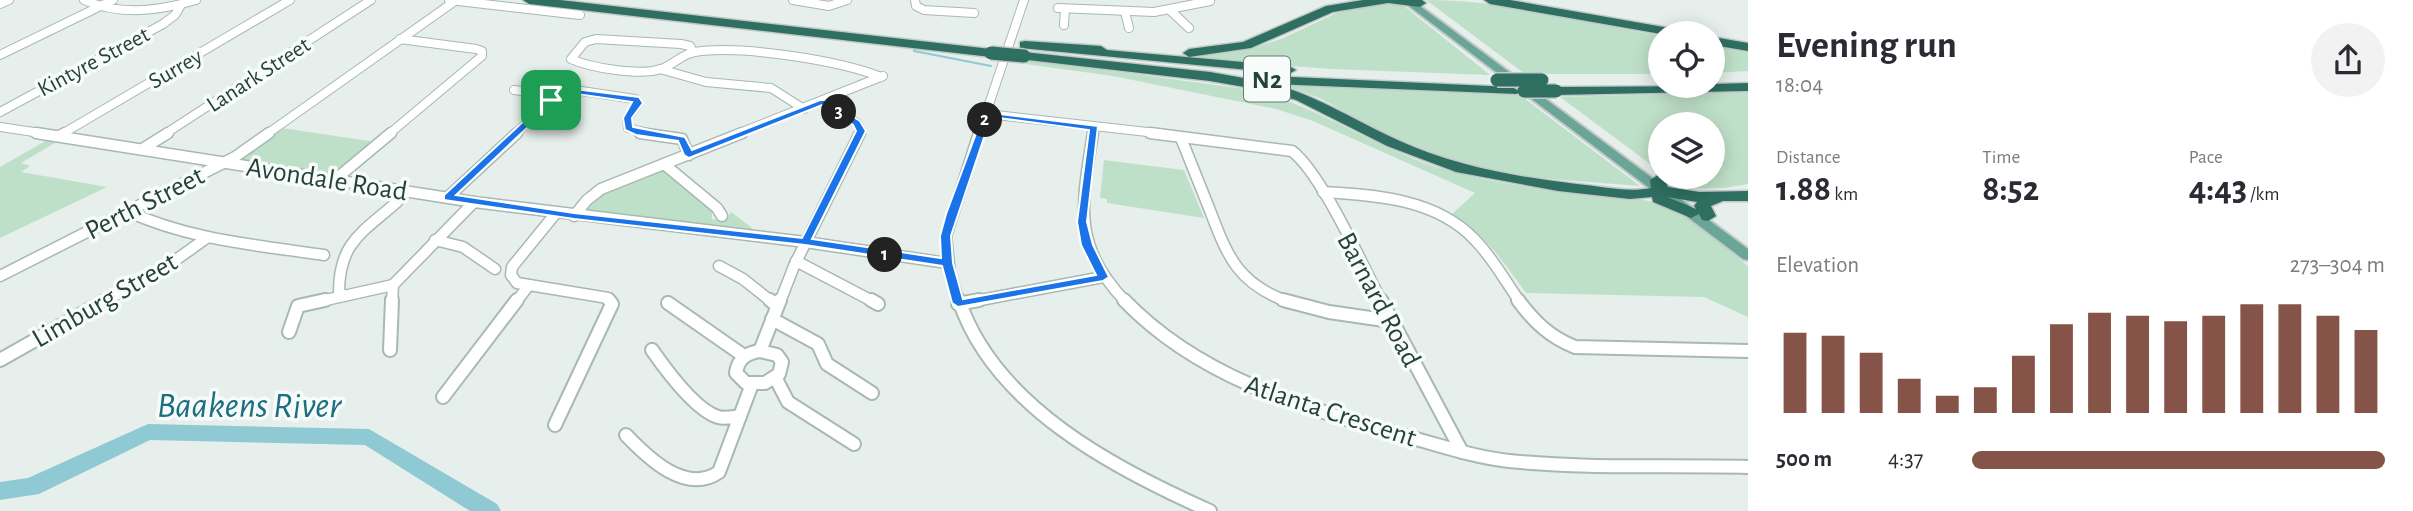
<!DOCTYPE html>
<html lang="en">
<head>
<meta charset="utf-8">
<style>
	body { margin:0; font-family:"Alegreya Sans",sans-serif; background:#f2f2f3; color:#2b2b33; height:100vh; display:flex; flex-direction:column; font-size:26px; white-space:nowrap }
	* { box-sizing:border-box; margin:0 }
	p { font-size:23px; color:#7c7c81 }
	.icon { flex:none; width:38px; height:38px; fill:none; stroke:currentColor; stroke-width:2; stroke-linecap:round; stroke-linejoin:round }
	.map { position:relative; flex:1; overflow:hidden }
	.panel { display:flex; flex-direction:column; background:#fff; width:665px }
	.panel>* { flex:none }
	.fabs { position:absolute; left:1648px; top:21px; display:grid; gap:14px }
	.fabs a { display:grid; place-items:center; width:77px; height:77px; border-radius:50%; background:#fff; box-shadow:0 4px 18px #0003; font-size:35px }
	.pin { position:absolute; display:grid; place-items:center; width:60px; height:60px; color:#fff; margin:-30px; border-radius:14px; box-shadow:0 4px 10px #0006 }
	.km { position:absolute; width:35px; height:35px; margin:-18px; border-radius:50%; background:#222; color:#fff; font-size:19px; line-height:35px; text-align:center }
	.round { display:grid; place-items:center; flex:none; width:74px; height:74px; border-radius:37px; background:#f2f2f3 }
	.summary { display:flex; align-items:center; justify-content:space-between; height:119px; padding:0 28px }
	h1 { font-size:38px; font-weight:600; line-height:52px }
	.metrics { display:grid; grid-template-columns:repeat(3,1fr); gap:10px; height:119px; padding:7px 28px }
	.metrics div { display:grid; align-content:center }
	.metrics b { font-size:35px; font-weight:600 }
	.metrics small { font-size:19px; font-weight:400 }
	.metrics p { font-size:19px }
	.chart { height:196px; padding:14px 28px }
	.chart p { display:flex; justify-content:space-between }
	.chart svg { width:100%; height:126px; margin-top:7px; stroke:#855347; stroke-width:6 }
	ul { padding:0 28px; list-style:none; font-size:23px }
	li { display:grid; grid-template-columns:112px 84px 1fr; align-items:center; height:52px }
	li i { height:18px; border-radius:9px; background:#855347 }
	main { display:flex; flex:1; min-height:0 }
	.map>svg:first-child { display:block }
</style>
</head>
<body>
<main>
<div class="map">
<svg width="1748" height="511" viewBox="0 0 1748 511">
	<rect width="100%" height="100%" fill="#e6efeb"/>
	<g fill="#bfe0c8">
		<path d="M1426,0C1505,0 1583,21 1661,36V74H1525Z"/>
		<polygon points="1399,2 1490,75 1331,69 1203,59 1201,54 1253,48 1281,39 1341,11 1376,3"/>
		<polygon points="1713,45 1748,52 1748,71 1713,73"/>
		<path d="M1022,59L1260,91C1325,111 1381,151 1446,170C1493,183 1539,189 1587,194C1612,197 1643,196 1666,207C1696,220 1722,246 1748,266V317L1704,297L1526,293C1503,262 1486,234 1451,215L1475,193L1313,121L1276,109L1113,76L1018,63Z"/>
		<polygon points="1282,85 1520,95 1640,186 1526,177 1477,168 1393,139 1320,98"/>
		<polygon points="1748,92 1748,184 1724,188 1684,189 1668,177 1713,177 1713,124 1661,124 1661,172 1560,97"/>
		<polygon points="282,128 376,142 338,172 328,175 243,161 245,155"/>
		<polygon points="49,139 60,140 21,163 30,166 21,172 107,187 0,238 0,167"/>
		<polygon points="1104,160 1184,170 1204,218 1107,203 1107,199 1100,198"/>
		<polygon points="662,170 667,171 712,208 712,219 725,221 731,212 752,228 750,231 585,211 587,204 603,192"/>
	</g>
	<g fill="none" stroke-linecap="round" stroke-linejoin="round">
		<polyline stroke="#8ec9d4" stroke-width="2" points="915,48 914,51 991,66"/>
		<polygon fill="#8ec9d4" fill-rule="evenodd" points="148,424 369,429 497,504 501,511 470,511 365,445 150,440 39,494 0,500 0,482 28,478"/>
		<g stroke="#a8b8b2" stroke-width="10">
			<g id="minor-far2">
				<path d="M84,0C120,16 159,11 196,0"/>
				<polyline points="449,0 580,15"/>
				<polyline points="793,0 829,6 847,0"/>
				<polyline points="915,0 916,6 924,10 974,13"/>
				<polyline points="0,4 9,0"/>
				<polyline points="1058,8 1154,12 1210,1"/>
				<polyline points="1171,11 1189,28"/>
				<polyline points="1125,12 1129,28"/>
				<polyline points="1064,25 1065,9"/>
				<path d="M693,52L690,46L681,44L596,39L585,42L571,59C591,68 640,76 661,69C673,65 682,54 695,52C740,45 838,60 881,77"/>
				<polyline points="0,55 113,0"/>
				<polyline points="660,69 706,82 771,88 804,109"/>
				<polyline points="514,90 535,93 551,100"/>
				<polyline points="823,102 857,123 861,131 859,134"/>
				<polyline points="0,112 163,24 175,15 181,5"/>
				<polyline points="987,114 1165,134"/>
				<polyline points="0,127 47,134"/>
				<polyline points="62,134 290,0"/>
				<polyline points="165,134 371,0"/>
				<polyline points="267,134 455,1"/>
				<polyline points="389,134 482,56 482,51 476,49 400,39"/>
				<polyline points="515,134 558,94 575,90 635,99 638,103 627,119 628,128 652,134"/>
				<polyline points="737,134 883,76"/>
				<polyline points="979,134 1024,0"/>
				<polyline points="1093,134 1094,128"/>
			</g>
		</g>
		<g stroke="#a8b8b2" stroke-width="13">
			<g id="minor-far1">
				<polyline points="36,133 474,202 805,242 947,263"/>
				<polyline points="640,133 682,139 689,155"/>
				<path d="M1093,133C1082,203 1071,246 1126,302"/>
				<path d="M1150,133L1292,151C1322,174 1362,265 1382,302"/>
				<polyline points="59,136 65,133"/>
				<path d="M1181,138C1190,161 1200,185 1209,208C1227,255 1237,284 1289,302"/>
				<polyline points="144,148 168,133"/>
				<polyline points="664,164 717,208 722,216"/>
				<polyline points="337,178 391,133"/>
				<path d="M1323,192C1376,195 1437,199 1475,240C1493,258 1505,281 1520,302"/>
				<polyline points="448,197 517,133"/>
				<path d="M127,211C190,240 256,245 324,255"/>
				<polyline points="556,213 512,267 511,275 517,283 608,298 611,302"/>
				<polyline points="574,216 587,200 601,189 742,133"/>
				<polyline points="435,240 463,247 495,269"/>
				<polyline points="796,261 874,302"/>
				<polyline points="719,266 743,279 772,302"/>
				<polyline points="0,276 235,157 269,133"/>
				<path d="M343,295L339,292C339,242 363,232 397,202"/>
				<polyline points="103,302 170,264 208,237"/>
				<polyline points="317,302 393,285"/>
				<polyline points="392,302 393,285 474,202"/>
				<polyline points="516,302 529,285"/>
				<polyline points="780,302 794,266 860,133"/>
				<polyline points="959,302 950,274 946,236 979,133"/>
				<polyline points="970,302 1103,277"/>
			</g>
		</g>
		<g stroke="#a8b8b2" stroke-width="16">
			<g id="minor">
				<polyline points="770,300 777,306"/>
				<polyline points="871,300 878,304"/>
				<path d="M959,300C994,406 1115,469 1210,511"/>
				<path d="M1124,300C1199,378 1300,406 1401,435C1437,444 1472,457 1509,461C1588,469 1669,465 1748,467"/>
				<polyline points="1283,300 1329,312 1391,321"/>
				<polyline points="1381,300 1462,452"/>
				<path d="M1518,300C1534,322 1550,337 1575,347L1748,351"/>
				<polyline points="668,303 744,356"/>
				<polyline points="958,304 979,300"/>
				<polyline points="772,319 818,344 827,364 872,393"/>
				<polyline points="289,332 298,306 325,300"/>
				<polyline points="390,350 392,300"/>
				<path d="M652,350C666,370 695,410 718,417C725,419 733,417 740,416"/>
				<polyline points="760,351 780,300"/>
				<path d="M760,351L777,355L782,362L779,374L765,383H746L736,373C738,359 746,353 760,351Z"/>
				<polyline points="0,360 106,300"/>
				<polyline points="776,379 788,402 854,444"/>
				<polyline points="443,397 517,300"/>
				<polyline points="555,425 612,304 609,300"/>
				<path d="M626,435C648,458 686,495 719,472L752,384"/>
			</g>
		</g>
		<g stroke="#c2cac8" stroke-width="4">
			<polygon id="major" points="1401,0 1412,0 1748,249 1748,260 1743,259"/>
		</g>
		<g stroke="#c2cac8" stroke-width="3">
			<g id="highway">
				<polygon points="523,0 560,0 991,49 997,53 991,57 529,4"/>
				<polygon points="1363,0 1422,0 1426,3 1420,7 1388,3 1333,12 1251,48 1189,57 1183,53 1189,49 1243,42 1326,6"/>
				<polygon points="1484,0 1510,0 1675,29 1681,33 1661,34 1490,4"/>
				<polygon points="1713,37 1748,43 1748,51 1713,45"/>
				<polygon points="1025,41 1101,46 1107,50 1289,66 1296,70 1289,74 1020,48 1020,42"/>
				<path d="M1024,52L1210,72L1266,82V77L1271,76L1512,87L1519,91L1517,94L1273,84C1319,96 1357,122 1400,141C1456,166 1516,177 1577,184C1601,186 1627,193 1651,188L1650,180L1658,175L1664,177L1668,187L1699,192L1748,191V201H1723L1711,206L1716,216L1708,221L1702,220L1699,214L1691,218L1653,202L1652,197L1630,199L1558,191L1456,172L1387,146L1296,100L1261,90L1210,81L1019,59L1017,56ZM1667,197L1697,202L1694,206L1696,209Z"/>
				<polygon points="1748,83 1748,91 1556,95 1549,91 1556,87 1713,86 1713,84"/>
			</g>
		</g>
		<use href="#minor-far2" stroke="#fff" stroke-width="8"/>
		<use href="#minor-far1" stroke="#fff" stroke-width="10"/>
		<use href="#minor" stroke="#fff" stroke-width="12"/>
		<use href="#major" fill="#6aa596" fill-rule="evenodd"/>
		<use href="#highway" fill="#2f6f62" fill-rule="evenodd"/>
		<g stroke="#c2cac8" stroke-width="16" stroke-linecap="butt">
			<g id="highway-bridge">
				<polyline points="991,53 1024,56"/>
				<polyline points="1497,80 1542,80"/>
				<polyline points="1524,91 1556,91"/>
			</g>
		</g>
		<use href="#highway-bridge" stroke="#2f6f62" stroke-width="13"/>
	</g>
	<path fill="#1a73e8" stroke="#fff" stroke-width="2" fill-rule="evenodd" d="M566,88L639,97L643,103L632,118L633,127L685,137L692,150L820,100H826L860,121L866,131L812,239L941,258L940,236L946,214L984,112L1098,126L1087,222L1093,245L1109,277L1103,281L958,307L952,303L942,266L805,245L574,219L444,200V195L555,92ZM570,93L632,102L623,118L625,130L636,135L678,141L684,155L689,158L822,105L853,125L856,131L802,238L574,213L456,195L561,96ZM991,117L1089,130L1077,222L1081,245L1096,275L963,299L953,263L951,236Z"/>
	<g text-anchor="middle" stroke-width="7" stroke-linejoin="round" paint-order="stroke">
		<g font-size="23" fill="#24423a" stroke="#f7fbf9">
			<text transform="translate(93 61) rotate(-28)" y="8">Kintyre Street</text>
			<text transform="translate(175 68) rotate(-30)" y="8">Surrey</text>
			<text transform="translate(258 74) rotate(-33)" y="8">Lanark Street</text>
		</g>
		<rect fill="#f7fbf9" stroke="#637a73" stroke-width="2" x="1244" y="56.5" width="46" height="45" rx="5"/>
		<g font-size="26" font-weight="bold" fill="#24423a">
			<text x="1267" y="88">N2</text>
		</g>
		<g font-size="28" fill="#24423a" stroke="#f7fbf9">
			<text transform="translate(327 178) rotate(9)" y="10">Avondale Road</text>
			<text transform="translate(144 202) rotate(-27)" y="10">Perth Street</text>
			<text transform="translate(104 299) rotate(-30)" y="10">Limburg Street</text>
			<text transform="translate(1380 299) rotate(62)" y="10">Barnard Road</text>
			<text transform="translate(1331 410) rotate(18)" y="10">Atlanta Crescent</text>
		</g>
		<g font-size="37" font-style="italic" fill="#1c6f80" stroke="#f7fbf9">
			<text x="249" y="417">Baakens River</text>
		</g>
	</g>
</svg>
<div class="fabs">
<a><svg class="icon" aria-label="locate" viewBox="0 0 24 24"><circle cx="12" cy="12" r="6"/><path d="M12 2v4M12 18v4M2 12h4M18 12h4"/></svg></a>
<a><svg class="icon" aria-label="layers" viewBox="0 0 24 24"><path d="M12 4l9 5-9 5-9-5zM3 14l9 5 9-5"/></svg></a>
</div>
<div class="pin" style="left:551px;top:100px;background:#1e9e55"><svg class="icon" aria-label="arrive" viewBox="0 0 24 24"><path d="M6 21V4h12l-3 4 3 4H6"/></svg></div>
<b class="km" style="left:885px;top:255px">1</b>
<b class="km" style="left:985px;top:120px">2</b>
<b class="km" style="left:839px;top:112px">3</b>
</div>
<section class="panel">
<div class="summary"><div><h1>Evening run</h1><p>18:04</p></div><a class="round"><svg class="icon" aria-label="share" viewBox="0 0 24 24"><path d="M12 15V3M7 8l5-5 5 5M5 13v7h14v-7"/></svg></a></div>
<div class="metrics">
<div><p>Distance</p><b>1.88<small> km</small></b></div>
<div><p>Time</p><b>8:52</b></div>
<div><p>Pace</p><b>4:43<small> /km</small></b></div>
</div>
<div class="chart"><p><span>Elevation</span>273–304 m</p>
<svg viewBox="0 0 160 44" preserveAspectRatio="none"><path d="M5 44V16M15 44V17M25 44V23M35 44V32M45 44V38M55 44V35M65 44V24M75 44V13M85 44V9M95 44V10M105 44V12M115 44V10M125 44V6M135 44V6M145 44V10M155 44V15"/></svg>
</div>
<ul>
<li><b>500 m</b>4:37<i style="width:100%"></i></li>
</ul>
</section>
</main>
</body>
</html>
